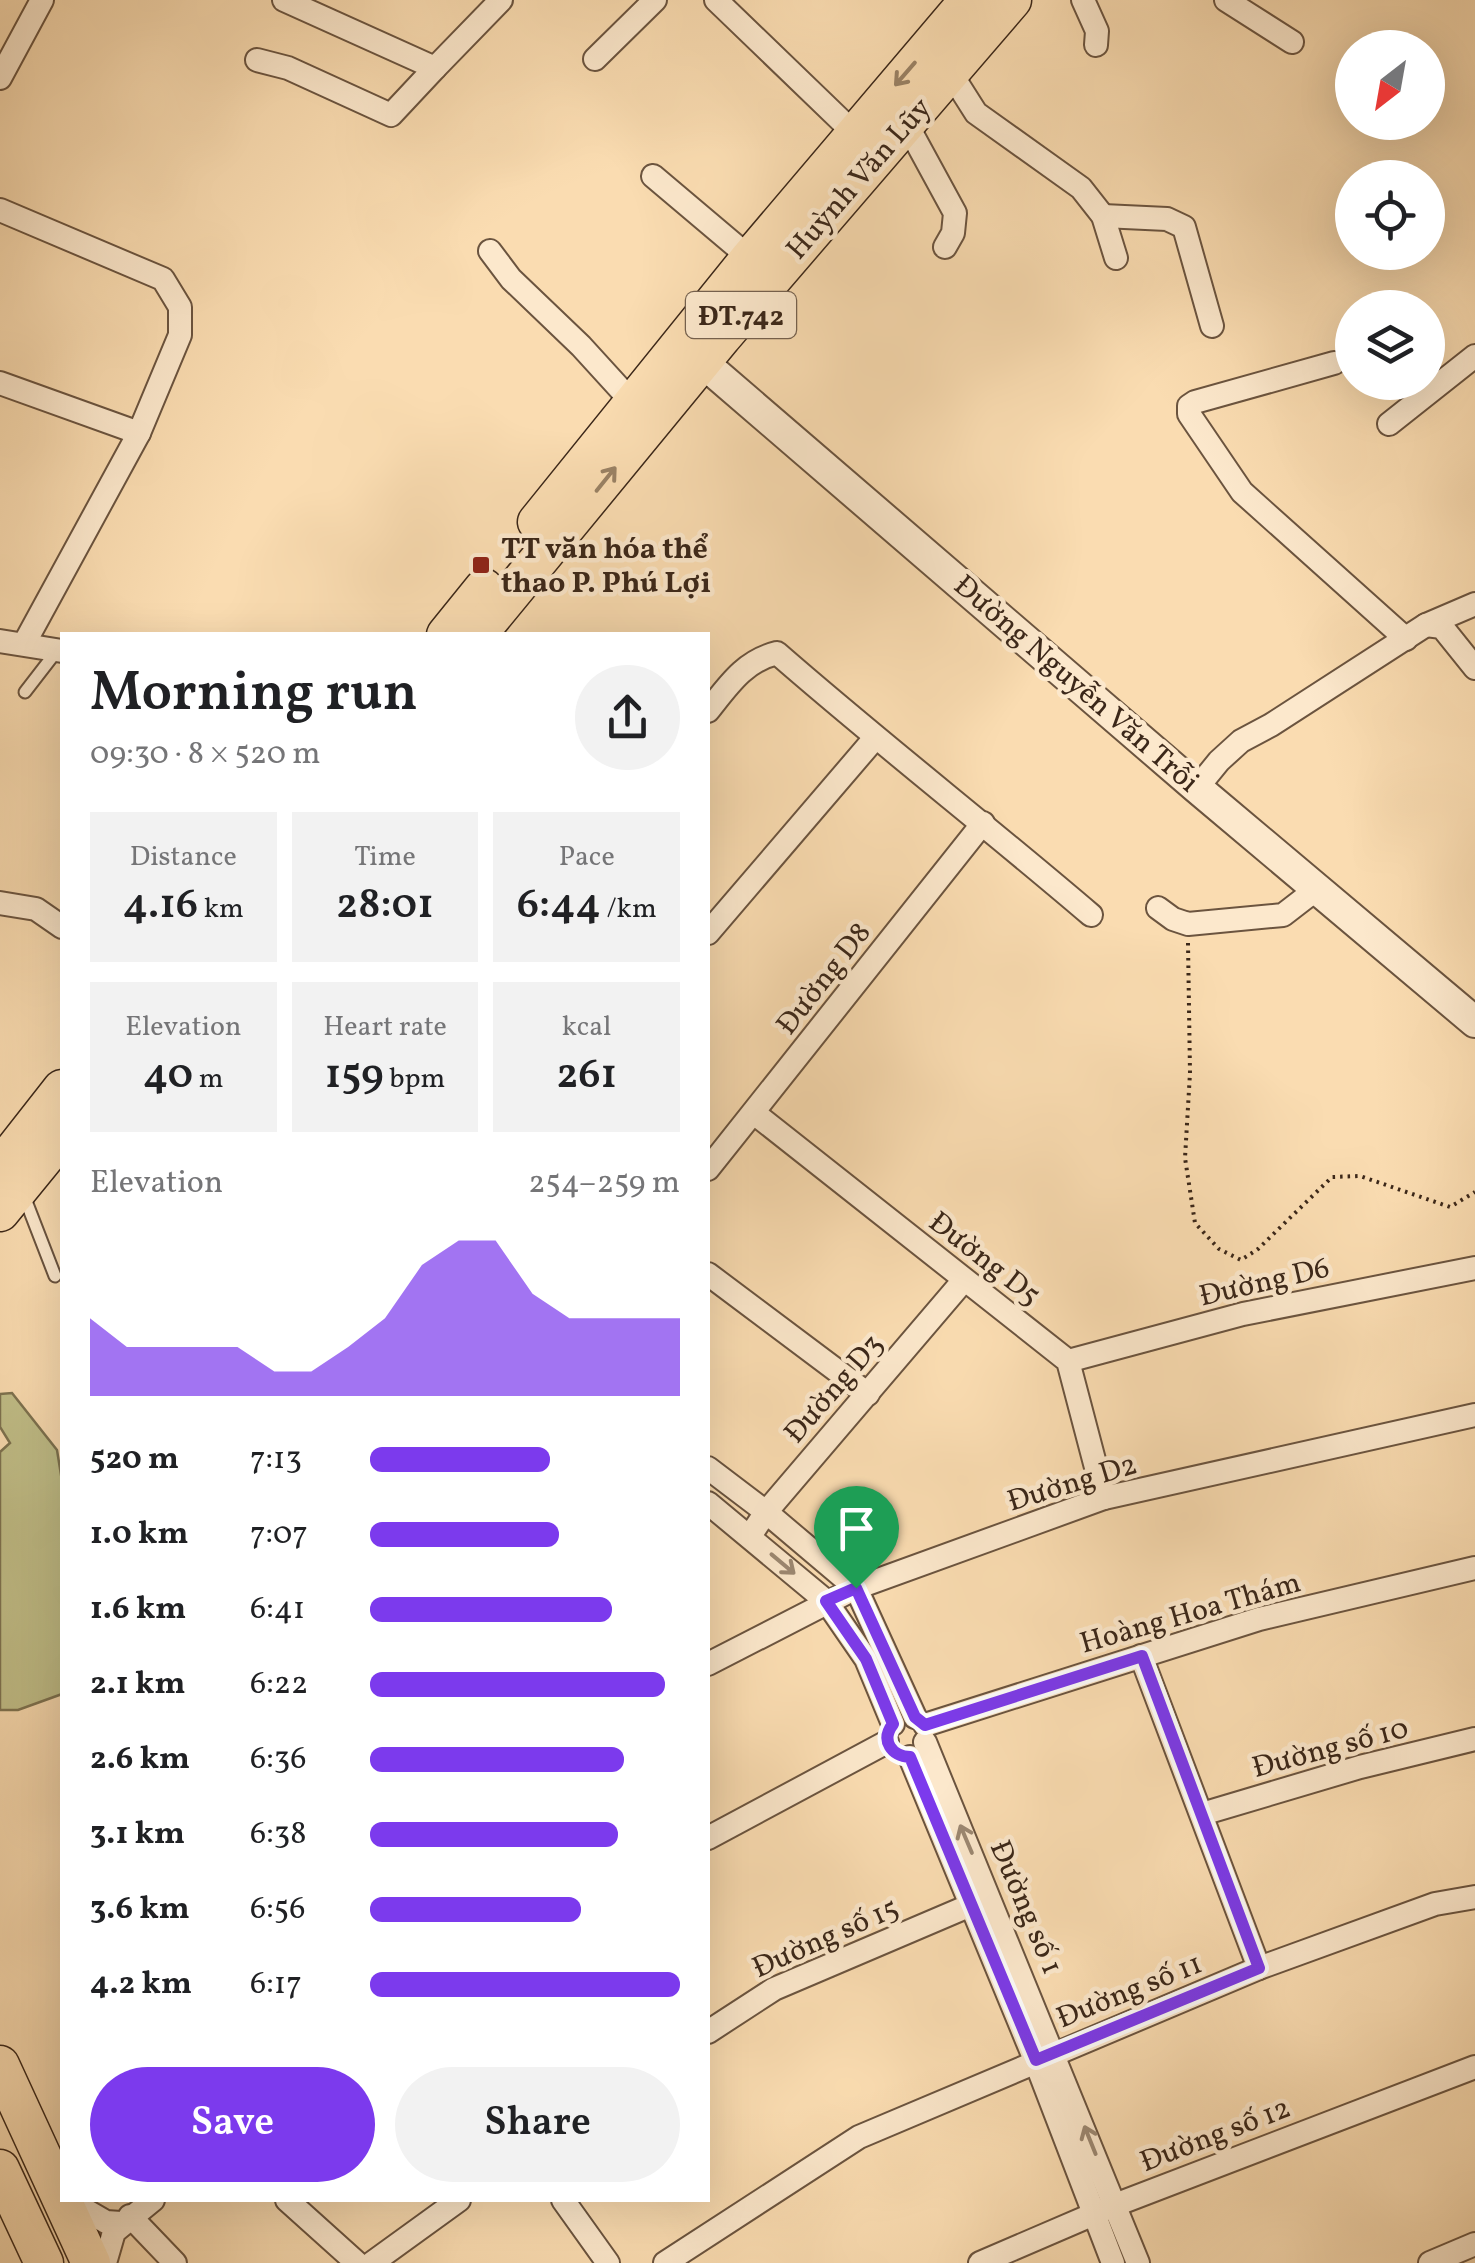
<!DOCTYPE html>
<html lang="en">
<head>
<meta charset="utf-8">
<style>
	body { margin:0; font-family:Vollkorn,serif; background:#f2f2f2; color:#202124; height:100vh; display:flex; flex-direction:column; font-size:38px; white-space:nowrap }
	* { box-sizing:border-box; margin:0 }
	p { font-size:32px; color:#757577 }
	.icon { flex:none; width:55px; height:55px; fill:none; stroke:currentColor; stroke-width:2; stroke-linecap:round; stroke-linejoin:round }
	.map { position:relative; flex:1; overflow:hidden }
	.sheet { position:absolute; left:60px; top:632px; width:650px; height:1570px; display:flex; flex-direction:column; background:#fff; border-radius:0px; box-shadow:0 10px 40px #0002 }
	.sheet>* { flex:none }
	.needle { width:65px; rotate:211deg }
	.fabs { position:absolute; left:1335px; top:30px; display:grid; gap:20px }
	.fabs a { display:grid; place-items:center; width:110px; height:110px; border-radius:50%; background:#fff; box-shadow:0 10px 40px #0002; font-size:50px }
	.pin { position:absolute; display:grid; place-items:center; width:85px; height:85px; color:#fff; margin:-102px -42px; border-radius:50% 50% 50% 0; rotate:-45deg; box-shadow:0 0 10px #0007 }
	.pin .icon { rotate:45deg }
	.round { display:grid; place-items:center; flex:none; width:105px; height:105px; border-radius:52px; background:#f2f2f2 }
	.headline { display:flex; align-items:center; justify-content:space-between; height:170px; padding:0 30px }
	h1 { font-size:55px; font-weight:600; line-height:75px }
	.figures { display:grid; grid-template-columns:repeat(3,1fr); gap:15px; height:170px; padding:10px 30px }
	.figures div { display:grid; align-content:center; border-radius:0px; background:#f2f2f2; text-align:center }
	.figures b { font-size:42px; font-weight:600 }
	.figures small { font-size:28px; font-weight:400 }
	.figures p { font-size:28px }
	.chart { height:280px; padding:20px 30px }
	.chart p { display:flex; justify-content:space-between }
	.chart svg { width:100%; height:180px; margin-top:10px; fill:#7c3aed; opacity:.7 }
	.cta { display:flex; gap:20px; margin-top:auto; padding:20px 30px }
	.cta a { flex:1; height:115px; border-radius:60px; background:#7c3aed; color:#fff; font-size:40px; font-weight:600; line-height:115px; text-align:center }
	.cta a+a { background:#f2f2f2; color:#202124 }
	ul { padding:0 30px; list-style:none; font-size:32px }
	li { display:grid; grid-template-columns:160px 120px 1fr; align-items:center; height:75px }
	li i { height:25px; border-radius:12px; background:#7c3aed }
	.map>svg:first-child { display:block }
</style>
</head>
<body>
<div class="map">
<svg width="1475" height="2263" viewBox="0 0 1475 2263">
	<rect width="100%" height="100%" fill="#fadcb1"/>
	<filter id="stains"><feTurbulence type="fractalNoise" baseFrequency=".002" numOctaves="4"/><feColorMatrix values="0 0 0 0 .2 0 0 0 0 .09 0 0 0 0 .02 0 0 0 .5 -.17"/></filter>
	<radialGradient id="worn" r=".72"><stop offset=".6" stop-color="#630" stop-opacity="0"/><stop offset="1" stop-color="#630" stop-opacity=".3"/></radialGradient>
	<polygon fill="#c1bf89" stroke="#7e7351" stroke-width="2.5" points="12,1393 57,1450 62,1481 62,1694 18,1710 0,1710 0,1452 10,1443 0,1427 0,1394"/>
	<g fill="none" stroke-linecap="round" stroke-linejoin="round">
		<g stroke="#6b543f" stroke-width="15">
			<g id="service">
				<polyline points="25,692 59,648"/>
				<polyline points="24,1196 55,1276"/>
			</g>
		</g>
		<g stroke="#6b543f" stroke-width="26">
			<g id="minor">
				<polyline points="284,0 435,68 501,0"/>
				<polyline points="716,0 854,133"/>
				<polyline points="1083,0 1097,31 1096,45"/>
				<polyline points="1226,0 1292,42"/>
				<polyline points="595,59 655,0"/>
				<polyline points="257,60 288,68 391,115 435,68"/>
				<polyline points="950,72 976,113 1081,188 1103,216 1116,258"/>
				<polyline points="0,78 42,0"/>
				<polyline points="906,123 955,213 953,233 945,247"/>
				<polyline points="653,176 750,258"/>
				<polyline points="0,210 163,279 180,307 180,335 139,433 24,644"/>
				<polyline points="1103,216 1167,219 1184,227 1212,326"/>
				<polyline points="490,251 511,279 581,346 633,403"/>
				<polyline points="1334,363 1195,402 1189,406 1189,414 1242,492 1406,639"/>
				<polyline points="0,383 139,433"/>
				<polyline points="1389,424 1475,356"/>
				<polyline points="1426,625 1442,627 1475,668"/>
				<polyline points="0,641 62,651"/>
				<path d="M708,711C728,686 744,661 777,653C880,743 987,826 1091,915"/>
				<polyline points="1197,788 1219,761 1241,741 1271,725 1426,625 1475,604"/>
				<polyline points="0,903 36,909 62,927"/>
				<polyline points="1158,908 1173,919 1188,924 1283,915 1318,888"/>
				<polyline points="708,933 875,738"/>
				<polyline points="754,1113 1068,1361 1104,1498"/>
				<polyline points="708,1169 983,823"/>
				<polyline points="708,1274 868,1394"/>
				<polyline points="1068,1361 1243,1314 1475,1268"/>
				<polyline points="708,1468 766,1512 856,1588 915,1717"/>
				<polyline points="708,1503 826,1601 866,1659 893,1724"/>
				<polyline points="750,1536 766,1512 964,1280"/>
				<polyline points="1141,1656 1259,1968"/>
				<polyline points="708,1664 856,1588 1104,1498 1475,1415"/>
				<polyline points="925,1725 1259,1619 1475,1568"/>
				<polyline points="925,1742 1138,2263"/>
				<polyline points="910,1757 1035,2060 1113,2263"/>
				<polyline points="1202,1814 1360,1767 1475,1739"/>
				<polyline points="708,1838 887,1742"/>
				<polyline points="708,2032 774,1989 971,1905"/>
				<polyline points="68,2200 106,2222 121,2223"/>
				<polyline points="287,2200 357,2263"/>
				<polyline points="563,2200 608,2263"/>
				<polyline points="130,2216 175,2263"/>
				<polyline points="105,2263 114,2232 153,2200"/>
				<polyline points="372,2263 459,2200"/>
				<polyline points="665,2263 859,2137 1259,1968 1435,1904 1475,1897"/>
				<polyline points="980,2263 1115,2205 1475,2067"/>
				<polyline points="1430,2263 1475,2244"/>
			</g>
		</g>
		<g stroke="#6b543f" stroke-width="34">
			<polyline id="tertiary" points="686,348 1197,788 1475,1022"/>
		</g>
		<g stroke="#3b2719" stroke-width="41">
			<g id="primary">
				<polyline points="537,522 750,258 969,0"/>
				<polyline points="446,635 484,588"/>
				<polyline points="477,635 722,337 1012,0"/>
				<polyline points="0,1168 62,1089"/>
				<polyline points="0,1212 62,1136"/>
				<polyline points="0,2065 91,2263"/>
				<polyline points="0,2169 44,2263"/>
			</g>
		</g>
		<polyline stroke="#3b2719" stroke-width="4" stroke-dasharray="2.5 5" stroke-linecap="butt" points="1188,943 1190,1073 1185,1158 1195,1223 1219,1249 1241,1260 1258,1249 1332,1177 1360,1176 1450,1207 1475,1192"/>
		<use href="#service" stroke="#fce8cc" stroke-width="11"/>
		<use href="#minor" stroke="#fce8cc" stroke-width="22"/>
		<use href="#tertiary" stroke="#fce8cc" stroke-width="30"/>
		<use href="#primary" stroke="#fadcb1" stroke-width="38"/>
	</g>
	<defs><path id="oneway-shaft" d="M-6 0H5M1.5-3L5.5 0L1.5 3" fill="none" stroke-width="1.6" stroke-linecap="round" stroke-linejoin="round" transform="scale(2.5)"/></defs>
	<g stroke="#9a8265">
		<use href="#oneway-shaft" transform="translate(905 74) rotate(131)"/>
		<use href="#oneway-shaft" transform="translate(606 479) rotate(-51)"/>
	</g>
	<g stroke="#9c8872">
		<use href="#oneway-shaft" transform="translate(783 1564) rotate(40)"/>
		<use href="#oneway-shaft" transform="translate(966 1839) rotate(-113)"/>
		<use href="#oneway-shaft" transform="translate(1090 2140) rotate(-112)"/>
	</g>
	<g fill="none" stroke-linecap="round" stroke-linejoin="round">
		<g stroke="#fff" stroke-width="20">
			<path id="route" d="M856,1588L915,1717L925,1725L1142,1656L1259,1968L1036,2060L910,1757C892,1756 880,1741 893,1724L866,1659L826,1601Z"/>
		</g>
		<use href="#route" stroke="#7c3aed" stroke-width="12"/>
	</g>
	<rect fill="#8f2418" stroke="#fce8cc" stroke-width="4" x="471" y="555" width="20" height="20" rx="5"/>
	<g text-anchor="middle" stroke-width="9" stroke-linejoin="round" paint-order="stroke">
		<rect fill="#fce8cc" stroke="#75614f" stroke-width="2.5" x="686" y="292" width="110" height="46" rx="8"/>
		<g font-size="28" font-weight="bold" fill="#3b2719">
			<text x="741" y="325">ĐT.742</text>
		</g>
		<g font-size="30" fill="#3b2719" stroke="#fce8cc">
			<text transform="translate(858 178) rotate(-49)" y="10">Huỳnh Văn Lũy</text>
			<text transform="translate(1077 683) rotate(41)" y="10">Đường Nguyễn Văn Trỗi</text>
			<text transform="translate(823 978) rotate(-52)" y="10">Đường D8</text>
			<text transform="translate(985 1258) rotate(38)" y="10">Đường D5</text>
			<text transform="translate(1264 1281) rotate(-13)" y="10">Đường D6</text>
			<text transform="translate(833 1388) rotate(-49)" y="10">Đường D3</text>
			<text transform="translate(1072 1482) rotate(-17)" y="10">Đường D2</text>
			<text transform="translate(1190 1612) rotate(-16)" y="10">Hoàng Hoa Thám</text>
			<text transform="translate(1330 1747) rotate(-15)" y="10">Đường số 10</text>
			<text transform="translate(1027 1907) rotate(67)" y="10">Đường số 1</text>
			<text transform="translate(825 1937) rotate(-24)" y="10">Đường số 15</text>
			<text transform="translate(1129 1990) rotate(-22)" y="10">Đường số 11</text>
			<text transform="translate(1215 2134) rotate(-21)" y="10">Đường số 12</text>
		</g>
		<g font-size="30" font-weight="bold" fill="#3b2719" stroke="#fce8cc" text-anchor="start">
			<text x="501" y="558">TT văn hóa thể<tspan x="501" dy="34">thao P. Phú Lợi</tspan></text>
		</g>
	</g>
	<rect width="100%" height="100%" filter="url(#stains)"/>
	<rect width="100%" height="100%" fill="url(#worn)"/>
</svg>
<div class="fabs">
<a><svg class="needle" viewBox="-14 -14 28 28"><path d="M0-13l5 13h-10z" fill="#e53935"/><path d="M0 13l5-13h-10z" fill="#757577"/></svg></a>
<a><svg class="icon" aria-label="locate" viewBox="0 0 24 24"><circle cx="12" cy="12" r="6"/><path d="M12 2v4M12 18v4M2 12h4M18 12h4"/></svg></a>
<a><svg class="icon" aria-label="layers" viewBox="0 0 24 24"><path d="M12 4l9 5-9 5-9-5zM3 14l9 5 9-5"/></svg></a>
</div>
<div class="pin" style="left:856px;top:1588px;background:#1e9e55"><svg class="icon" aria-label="arrive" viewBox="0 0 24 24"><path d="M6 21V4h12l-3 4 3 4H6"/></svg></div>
<section class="sheet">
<div class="headline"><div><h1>Morning run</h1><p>09:30 · 8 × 520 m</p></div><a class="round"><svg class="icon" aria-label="share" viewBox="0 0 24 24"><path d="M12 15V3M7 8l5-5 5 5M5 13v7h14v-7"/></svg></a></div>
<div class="figures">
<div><p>Distance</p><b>4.16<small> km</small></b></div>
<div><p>Time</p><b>28:01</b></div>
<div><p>Pace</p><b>6:44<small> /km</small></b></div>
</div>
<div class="figures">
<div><p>Elevation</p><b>40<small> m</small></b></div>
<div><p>Heart rate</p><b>159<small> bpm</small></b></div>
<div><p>kcal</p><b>261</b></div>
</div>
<div class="chart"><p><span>Elevation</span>254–259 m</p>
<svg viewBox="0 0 160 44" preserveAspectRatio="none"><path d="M0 44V25L10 32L20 32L30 32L40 32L50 38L60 38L70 32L80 25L90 12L100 6L110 6L120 19L130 25L140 25L150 25L160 25V44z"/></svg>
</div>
<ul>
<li><b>520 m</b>7:13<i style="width:58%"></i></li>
<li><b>1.0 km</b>7:07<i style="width:61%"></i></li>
<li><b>1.6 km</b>6:41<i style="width:78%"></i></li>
<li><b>2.1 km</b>6:22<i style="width:95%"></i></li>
<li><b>2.6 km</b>6:36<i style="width:82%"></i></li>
<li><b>3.1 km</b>6:38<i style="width:80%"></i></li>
<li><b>3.6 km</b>6:56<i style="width:68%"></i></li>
<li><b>4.2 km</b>6:17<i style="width:100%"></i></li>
</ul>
<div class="cta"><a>Save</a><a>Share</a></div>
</section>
</div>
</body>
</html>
